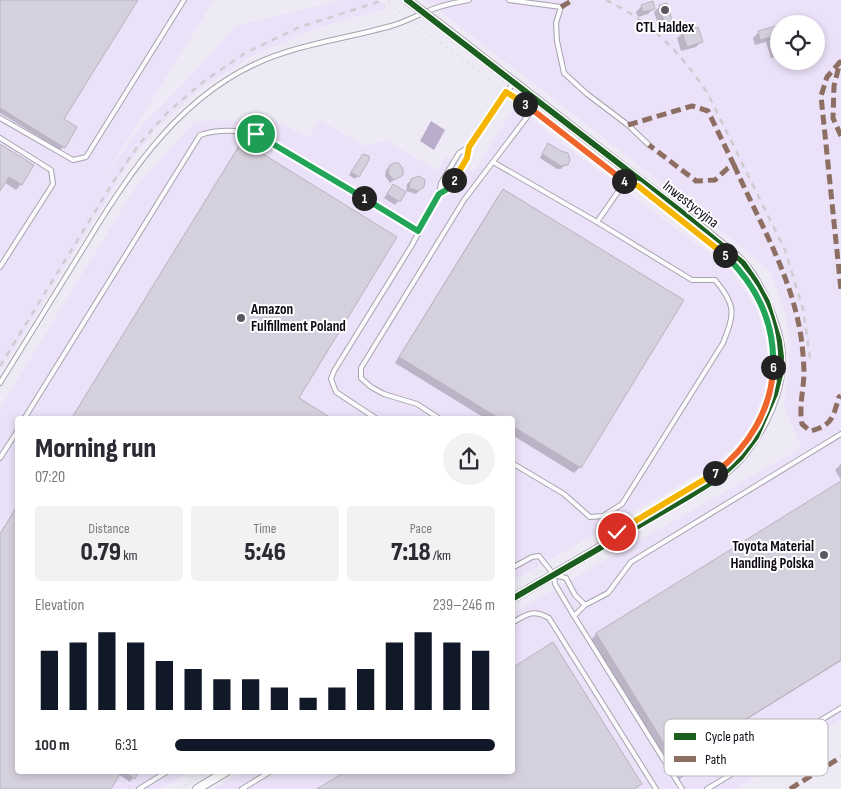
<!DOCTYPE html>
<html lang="en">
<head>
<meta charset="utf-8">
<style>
	body { margin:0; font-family:"Sofia Sans Condensed",sans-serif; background:#f2f2f3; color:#2b2b33; height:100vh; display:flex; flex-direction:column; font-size:19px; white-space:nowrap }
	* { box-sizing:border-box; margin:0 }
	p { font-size:16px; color:#7c7c81 }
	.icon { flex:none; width:28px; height:28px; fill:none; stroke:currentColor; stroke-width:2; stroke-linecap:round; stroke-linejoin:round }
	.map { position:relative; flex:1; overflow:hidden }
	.details { position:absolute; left:15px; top:416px; width:500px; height:358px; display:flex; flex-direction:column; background:#fff; border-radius:5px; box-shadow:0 2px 8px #0003 }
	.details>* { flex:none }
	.fabs { position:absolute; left:770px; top:15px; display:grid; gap:10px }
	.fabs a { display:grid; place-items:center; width:55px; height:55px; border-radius:50%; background:#fff; box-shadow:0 2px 8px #0003; font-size:25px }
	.pin { position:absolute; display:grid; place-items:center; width:42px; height:42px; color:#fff; margin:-21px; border:2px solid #fff; border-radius:50%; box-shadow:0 1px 5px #0007 }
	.km { position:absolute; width:25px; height:25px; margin:-12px; border-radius:50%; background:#222; color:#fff; font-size:14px; line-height:25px; text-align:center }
	.round { display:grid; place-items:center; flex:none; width:52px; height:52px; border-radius:26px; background:#f2f2f3 }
	.overview { display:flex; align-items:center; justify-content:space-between; height:85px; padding:0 20px }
	h1 { font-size:28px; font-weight:800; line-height:38px }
	.metrics { display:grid; grid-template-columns:repeat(3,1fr); gap:8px; height:85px; padding:5px 20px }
	.metrics div { display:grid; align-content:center; border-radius:5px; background:#f2f2f3; text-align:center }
	.metrics b { font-size:25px; font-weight:800 }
	.metrics small { font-size:14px; font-weight:400 }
	.metrics p { font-size:14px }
	.chart { height:140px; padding:10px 20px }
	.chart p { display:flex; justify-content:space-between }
	.chart svg { width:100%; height:90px; margin-top:5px; stroke:#111827; stroke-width:6 }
	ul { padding:0 20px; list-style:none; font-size:16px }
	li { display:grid; grid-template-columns:80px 60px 1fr; align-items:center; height:38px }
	li i { height:12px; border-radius:6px; background:#111827 }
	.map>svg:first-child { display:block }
</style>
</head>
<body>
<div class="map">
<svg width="841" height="789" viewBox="0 0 841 789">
	<rect width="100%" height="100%" fill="#eeeaf5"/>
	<g fill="#ebe1f8" fill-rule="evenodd">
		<polygon points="0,0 214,0 102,180 142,125 183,84 236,26 343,0 378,0 388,8 319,27 251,56 200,89 158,127 133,157 0,372"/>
		<path d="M426,0H841V719L736,789H213L243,771H512L513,613L801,448L784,405L791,344L785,313L770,271L698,211ZM779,24H816V61H779Z"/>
		<polygon points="514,107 731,270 757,310 767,347 767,370 765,387 757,412 746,432 726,455 710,467 513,581 512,419 18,419 18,771 190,771 160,789 0,789 0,408 135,188 195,121 275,120 308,138 320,120 364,146 387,141 438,171 446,156 474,172"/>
	</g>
	<polygon fill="#baaccb" points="431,121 445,130 434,150 420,141"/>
	<g fill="#0003">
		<polygon points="0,0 136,0 62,119 64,147 60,150 0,113"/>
		<polygon points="642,6 654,8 648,14 638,17 636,12"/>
		<polygon points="660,6 671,23 666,29 660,30 654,12"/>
		<polygon points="775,27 776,29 779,29 779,56 771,58 766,42 755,45 753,38 758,33"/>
		<polygon points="683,33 701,41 696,47 681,51 677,38"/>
		<polygon points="242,143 297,398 330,419 71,419"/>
		<polygon points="0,146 21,184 16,190 4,182 0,189"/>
		<polygon points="545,148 569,160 561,169 557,169 540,158"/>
		<polygon points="360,159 358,176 355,179 349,175"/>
		<polygon points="390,166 402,174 390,183 385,176 386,170"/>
		<polygon points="418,177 424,185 416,194 406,191 407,184 414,178"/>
		<polygon points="393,185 405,192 395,205 384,198"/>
		<polygon points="503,190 580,467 574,473 512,435 512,419 486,419 395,363 498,196"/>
		<polygon points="841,464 841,480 835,470"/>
		<polygon points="841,482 841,661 701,748 708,760 702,765 678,780 591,640 596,634"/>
		<polygon points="18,505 18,771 138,771 130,782 118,774 109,789 0,789 0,533"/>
	</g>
	<g fill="#d5d0dd" stroke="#b8b3bf">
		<polygon points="0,0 138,0 64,119 77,127 65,148 0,108"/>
		<polygon points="653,1 655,9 643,12 641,5"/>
		<polygon points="667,3 673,24 665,25 659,5"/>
		<polygon points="776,26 777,28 779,27 779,55 777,55 771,37 760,40 758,31"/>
		<polygon points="698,27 703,42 687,47 682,32"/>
		<polygon points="242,141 397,237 299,398 333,419 71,419"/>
		<polygon points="548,143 561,151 568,153 570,160 568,165 561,166 542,154"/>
		<polygon points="0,144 34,165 22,185 9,177 0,191"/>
		<polygon points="363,154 369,156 369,160 359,177 351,172"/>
		<polygon points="394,163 399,163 403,169 403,175 394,180 389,175 388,170 390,165"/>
		<polygon points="419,176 425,180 424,187 418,191 409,188 411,179"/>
		<polygon points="393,184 406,192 400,202 387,194"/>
		<polygon points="503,189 684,300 581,468 512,426 512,419 500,419 399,357"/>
		<polygon points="841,481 841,660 701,747 709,760 684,776 596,633"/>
		<polygon points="18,505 18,771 122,771 111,789 0,789 0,534"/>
		<polygon points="553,642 642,784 634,789 317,789 346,771 512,771 512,668"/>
		<polygon points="122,771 139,771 135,779"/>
	</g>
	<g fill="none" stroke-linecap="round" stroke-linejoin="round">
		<g stroke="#a7a3ae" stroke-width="6">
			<g id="lane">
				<polyline points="509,0 561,7 556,23 557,41 564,73 587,94 628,125 649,145"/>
				<polyline points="0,118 73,160 86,157 184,0"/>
				<polyline points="0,138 51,170 53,184 0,267"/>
				<path d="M493,162L597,222L692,280H715C736,305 735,313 723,343L622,504L603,516L590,517L564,494L512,463"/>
				<path d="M439,194C453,186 468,164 469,147L514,82"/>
				<polyline points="597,222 631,173"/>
				<path d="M0,383C26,341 52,299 78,257C123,183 171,104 253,65C297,44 345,39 391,26C406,22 421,13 436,8C447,4 458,2 469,0"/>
				<path d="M24,419L200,135C218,129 238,130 256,134L418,231"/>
				<polyline points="377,419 336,392 331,379 334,371 412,245 439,194 441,183 459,153 469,147"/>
				<polyline points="440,419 417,404 384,394 371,387 361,378 361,368 464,200 527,117 537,101"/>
				<polyline points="0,458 18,430"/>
				<polyline points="512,568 532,557 539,556 554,575 555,584 574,616"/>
				<polyline points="554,575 566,578 575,595 585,605"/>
				<path d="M512,623C527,614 532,609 549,618L656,789"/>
				<polyline points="139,789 168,771"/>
				<polyline points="242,789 271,771"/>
				<polyline points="682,789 574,616 585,605 608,593 631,562 841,434"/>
				<polyline points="707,789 841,708"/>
			</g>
		</g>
		<g stroke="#a7a3ae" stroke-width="10">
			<g id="street">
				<path d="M438,23L708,233C719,243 733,252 743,263C754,276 763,293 769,309C775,324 781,341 781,358C782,392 764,429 742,456C736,463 728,470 720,477L512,599"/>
				<polyline points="197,789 227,771"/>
			</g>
		</g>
		<g stroke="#d7d6da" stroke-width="1" stroke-dasharray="2.5 4" stroke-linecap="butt">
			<polyline points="389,0 390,1 387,2 404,15"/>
			<polyline points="415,23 501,88"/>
			<polyline points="513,96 526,105"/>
			<polyline points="538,113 619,177"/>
			<polyline points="536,563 539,573"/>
			<polyline points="535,575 542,571"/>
			<polyline points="117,778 130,787"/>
			<polyline points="128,789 134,786"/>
			<polyline points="178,789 209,771"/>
		</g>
		<use href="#lane" stroke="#fcfcfe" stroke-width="4"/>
		<use href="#street" stroke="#fcfcfe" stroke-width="8"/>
		<g stroke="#ceccd0" stroke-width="2.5" stroke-dasharray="6 6" stroke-linecap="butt">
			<path d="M606,0C650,21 682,54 708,94L785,250L803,309L810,358"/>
			<polyline points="0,366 115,179 140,143 168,112 203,82 245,53 300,27 384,0"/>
		</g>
		<g stroke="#a7a3ae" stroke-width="10" stroke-linecap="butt">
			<polyline id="street-bridge" points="407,0 438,23"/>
		</g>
		<use href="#street-bridge" stroke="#fcfcfe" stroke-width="8"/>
		<g stroke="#8d6e63" stroke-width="5" stroke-dasharray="10 5" stroke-linecap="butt">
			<polyline points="561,7 573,0"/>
			<polyline points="628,125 692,106 708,111 734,165 728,168 715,180 696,181 649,145"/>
			<polyline points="841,136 833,118 834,86 840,62 827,77 821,96 841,290"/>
			<path d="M734,165C760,224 794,279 802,344C803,354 804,365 804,375C803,392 799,407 802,424L810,431C833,426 833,416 839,397L841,396"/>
			<polyline points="790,789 841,757"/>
		</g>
		<g stroke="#fff" stroke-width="9">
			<polyline id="cycleway" points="407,0 679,210 743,263 756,282 767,302 779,341 781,357 780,375 775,394 756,437 741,457 720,477 688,497 512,599"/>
		</g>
		<use href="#cycleway" stroke="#1b5e20" stroke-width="6"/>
	</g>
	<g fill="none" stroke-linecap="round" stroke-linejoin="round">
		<g stroke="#fff" stroke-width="10">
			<polyline id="split-1" points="256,134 364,198"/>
		</g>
		<g stroke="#fff" stroke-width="10">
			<polyline id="split-2" points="364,198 418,231 439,194 449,188 454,180"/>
		</g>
		<g stroke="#fff" stroke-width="10">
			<polyline id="split-3" points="454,180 467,158 469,147 506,92 525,104"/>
		</g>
		<g stroke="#fff" stroke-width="10">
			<polyline id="split-4" points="525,104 624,181"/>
		</g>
		<g stroke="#fff" stroke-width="10">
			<polyline id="split-5" points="624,181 638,186 725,255"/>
		</g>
		<g stroke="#fff" stroke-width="10">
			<path id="split-6" d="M725,255C757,286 775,322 773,367"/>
		</g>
		<g stroke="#fff" stroke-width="10">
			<path id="split-7" d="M715,473C748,448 772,409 773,367"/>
		</g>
		<g stroke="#fff" stroke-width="10">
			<polyline id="split-8" points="617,532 715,473"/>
		</g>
		<use href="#split-1" stroke="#22a559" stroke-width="6"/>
		<use href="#split-2" stroke="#22a559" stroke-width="6"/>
		<use href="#split-3" stroke="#f5b400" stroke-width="6"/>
		<use href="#split-4" stroke="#f0652b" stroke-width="6"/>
		<use href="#split-5" stroke="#f5b400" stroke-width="6"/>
		<use href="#split-6" stroke="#22a559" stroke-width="6"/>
		<use href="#split-7" stroke="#f0652b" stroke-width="6"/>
		<use href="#split-8" stroke="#f5b400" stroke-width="6"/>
	</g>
	<g fill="#5c5863" stroke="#fff" stroke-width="2">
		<circle cx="665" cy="10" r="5"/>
		<circle cx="241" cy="318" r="5"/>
		<circle cx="824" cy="555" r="5"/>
	</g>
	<g text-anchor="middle" stroke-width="4" stroke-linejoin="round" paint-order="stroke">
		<g font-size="15" font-weight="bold" fill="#0e0915" stroke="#fff">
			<text x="665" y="32">CTL Haldex</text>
			<text x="251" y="314" text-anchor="start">Amazon<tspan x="251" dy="17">Fulfillment Poland</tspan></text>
			<text x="814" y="551" text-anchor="end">Toyota Material<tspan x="814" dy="17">Handling Polska</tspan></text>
		</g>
		<g font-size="15" fill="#0e0915" stroke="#fff">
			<text transform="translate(691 204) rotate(38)" y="5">Inwestycyjna</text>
		</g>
	</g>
	<rect x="664" y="719" width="164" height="57" rx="8" fill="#fff" stroke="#b7b5b9" stroke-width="1"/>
	<rect x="674" y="733" width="22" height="7" fill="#1b5e20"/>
	<rect x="674" y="756" width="22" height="6" fill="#8d6e63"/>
	<g font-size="14" fill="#0e0915">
		<text x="705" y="741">Cycle path</text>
		<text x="705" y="764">Path</text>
	</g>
</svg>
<div class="fabs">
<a><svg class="icon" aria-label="locate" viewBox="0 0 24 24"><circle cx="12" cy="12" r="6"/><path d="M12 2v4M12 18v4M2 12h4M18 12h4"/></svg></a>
</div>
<div class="pin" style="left:256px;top:134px;background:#1e9e55"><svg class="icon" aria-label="arrive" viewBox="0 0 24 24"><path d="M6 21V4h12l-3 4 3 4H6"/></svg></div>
<div class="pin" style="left:617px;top:532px;background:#d93025"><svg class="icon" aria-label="check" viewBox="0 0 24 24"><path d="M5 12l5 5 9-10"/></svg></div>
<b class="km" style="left:364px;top:198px">1</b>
<b class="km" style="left:454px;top:180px">2</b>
<b class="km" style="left:525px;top:104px">3</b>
<b class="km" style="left:624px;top:181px">4</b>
<b class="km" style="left:725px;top:255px">5</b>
<b class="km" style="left:773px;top:367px">6</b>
<b class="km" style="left:715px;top:473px">7</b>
<section class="details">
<div class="overview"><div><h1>Morning run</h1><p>07:20</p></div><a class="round"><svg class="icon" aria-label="share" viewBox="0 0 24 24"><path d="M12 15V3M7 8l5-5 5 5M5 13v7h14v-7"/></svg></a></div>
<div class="metrics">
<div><p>Distance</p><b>0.79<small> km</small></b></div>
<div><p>Time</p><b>5:46</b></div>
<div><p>Pace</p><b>7:18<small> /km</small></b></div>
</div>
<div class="chart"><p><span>Elevation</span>239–246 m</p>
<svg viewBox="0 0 160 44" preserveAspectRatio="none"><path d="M5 44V15M15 44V11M25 44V6M35 44V11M45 44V20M55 44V24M65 44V29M75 44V29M85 44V33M95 44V38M105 44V33M115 44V24M125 44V11M135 44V6M145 44V11M155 44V15"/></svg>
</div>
<ul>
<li><b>100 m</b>6:31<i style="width:100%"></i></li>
</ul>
</section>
</div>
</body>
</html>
